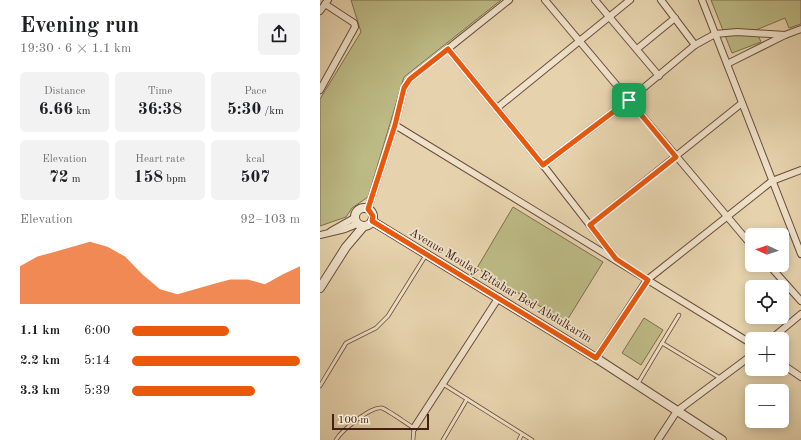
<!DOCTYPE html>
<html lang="en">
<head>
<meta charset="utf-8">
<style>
	body { margin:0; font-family:"Old Standard TT",serif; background:#f2f2f2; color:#202124; height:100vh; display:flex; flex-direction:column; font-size:15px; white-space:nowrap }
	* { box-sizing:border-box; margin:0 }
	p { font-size:13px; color:#757577 }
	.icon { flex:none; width:22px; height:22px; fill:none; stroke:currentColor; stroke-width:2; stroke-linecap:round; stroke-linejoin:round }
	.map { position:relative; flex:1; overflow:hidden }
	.drawer { display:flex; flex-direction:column; background:#fff; width:320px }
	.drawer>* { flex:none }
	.needle { width:26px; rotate:273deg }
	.buttons { position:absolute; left:425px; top:228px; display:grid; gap:8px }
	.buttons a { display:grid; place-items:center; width:44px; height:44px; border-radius:6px; background:#fff; box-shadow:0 2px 10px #0003; font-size:20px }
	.scale { position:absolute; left:12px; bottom:10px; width:97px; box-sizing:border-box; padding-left:4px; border:2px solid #442013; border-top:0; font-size:11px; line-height:14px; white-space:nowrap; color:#442013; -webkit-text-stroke:3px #efe2ca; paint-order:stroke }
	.pin { position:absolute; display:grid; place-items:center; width:34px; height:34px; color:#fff; margin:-17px; border-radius:8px; box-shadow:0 2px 6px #0006 }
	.round { display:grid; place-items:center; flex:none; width:42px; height:42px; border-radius:6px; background:#f2f2f2 }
	.head { display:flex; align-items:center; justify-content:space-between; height:68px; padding:0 20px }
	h1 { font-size:22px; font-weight:700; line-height:30px }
	.figures { display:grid; grid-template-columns:repeat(3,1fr); gap:6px; height:68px; padding:4px 20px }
	.figures div { display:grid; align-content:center; border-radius:6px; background:#f2f2f2; text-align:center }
	.figures b { font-size:17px; font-weight:700 }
	.figures small { font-size:11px; font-weight:400 }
	.figures p { font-size:11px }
	.chart { height:112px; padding:8px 20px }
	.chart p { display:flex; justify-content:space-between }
	.chart svg { width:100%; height:72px; margin-top:4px; fill:#ea580c; opacity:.7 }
	ul { padding:0 20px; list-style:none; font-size:13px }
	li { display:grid; grid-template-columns:64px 48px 1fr; align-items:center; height:30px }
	li i { height:10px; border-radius:5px; background:#ea580c }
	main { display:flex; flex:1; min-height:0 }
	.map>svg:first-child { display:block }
</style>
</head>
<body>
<main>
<section class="drawer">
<div class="head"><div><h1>Evening run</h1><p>19:30 · 6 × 1.1 km</p></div><a class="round"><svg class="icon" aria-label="share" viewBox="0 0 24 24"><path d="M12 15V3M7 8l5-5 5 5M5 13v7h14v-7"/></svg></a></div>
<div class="figures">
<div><p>Distance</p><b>6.66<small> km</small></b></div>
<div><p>Time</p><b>36:38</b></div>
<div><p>Pace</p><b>5:30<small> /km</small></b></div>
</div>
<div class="figures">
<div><p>Elevation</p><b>72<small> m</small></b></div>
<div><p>Heart rate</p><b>158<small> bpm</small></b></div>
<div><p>kcal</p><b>507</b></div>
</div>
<div class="chart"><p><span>Elevation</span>92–103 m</p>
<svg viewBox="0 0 160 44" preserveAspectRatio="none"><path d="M0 44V21L10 15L20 12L30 9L40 6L50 9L60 15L70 26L80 35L90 38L100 35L110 32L120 29L130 29L140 32L150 26L160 21V44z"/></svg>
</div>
<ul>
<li><b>1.1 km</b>6:00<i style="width:58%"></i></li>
<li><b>2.2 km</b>5:14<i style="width:100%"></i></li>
<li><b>3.3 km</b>5:39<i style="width:73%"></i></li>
</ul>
</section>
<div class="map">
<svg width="481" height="440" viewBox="0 0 481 440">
	<rect width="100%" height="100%" fill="#e6d3ad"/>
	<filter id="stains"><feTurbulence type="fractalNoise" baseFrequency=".005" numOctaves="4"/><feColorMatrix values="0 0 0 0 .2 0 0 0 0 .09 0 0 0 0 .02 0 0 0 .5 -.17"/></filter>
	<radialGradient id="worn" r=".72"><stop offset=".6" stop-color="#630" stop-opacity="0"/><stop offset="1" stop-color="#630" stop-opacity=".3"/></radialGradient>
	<g fill="#bcba85" stroke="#806d4c">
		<polygon points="31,0 181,0 84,77 48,197 32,208 26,217 0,226 0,99 41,32"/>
		<polygon points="391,0 481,0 481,24 469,28 465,18 436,30 441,42 412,53"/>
		<polygon points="193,207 283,262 246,322 157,268"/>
		<polygon points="324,318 343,330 321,365 302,353"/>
	</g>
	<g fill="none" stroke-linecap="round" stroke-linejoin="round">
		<g stroke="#6c4d3a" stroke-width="4.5">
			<g id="service">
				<polyline points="342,343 359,315"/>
				<polyline points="123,384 212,440"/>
				<polyline points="317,385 342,343 400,378"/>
				<polyline points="0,386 26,343 56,328 68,316 106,255"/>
				<path d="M16,440C21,431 51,406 62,408C68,410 87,424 94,428L93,440"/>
				<polyline points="123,440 147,399"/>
				<polyline points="199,440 202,434"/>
			</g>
		</g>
		<g stroke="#6c4d3a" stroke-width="8">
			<g id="minor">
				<polyline points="275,0 339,76"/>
				<polyline points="341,0 375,45"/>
				<polyline points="382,0 481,254"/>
				<polyline points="0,11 8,0"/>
				<polyline points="128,49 223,165 309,100 225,0"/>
				<polyline points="317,49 355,18"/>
				<polyline points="407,64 465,35"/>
				<polyline points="0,90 35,27 34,23 5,4"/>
				<polyline points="177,108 310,0"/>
				<polyline points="75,125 84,88 90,79 189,0"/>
				<polyline points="223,165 293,255"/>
				<polyline points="48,209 75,125 432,344"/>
				<polyline points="270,225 422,103"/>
				<polyline points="11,231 34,218"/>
				<polyline points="0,235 25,229 37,224"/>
				<polyline points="432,246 309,100 375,45 395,34 417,32 465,35 481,29"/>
				<polyline points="449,265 481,301"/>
				<polyline points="451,339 481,314"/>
				<polyline points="276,358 327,280 452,181 481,170"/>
				<polyline points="462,364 481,377"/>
				<polyline points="94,428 179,297"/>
				<polyline points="338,440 357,411 432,355"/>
			</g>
		</g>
		<g stroke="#6c4d3a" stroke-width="10">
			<g id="tertiary">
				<circle cx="44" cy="217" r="9"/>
				<polyline points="52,221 276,358 402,440"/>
				<polyline points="0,288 26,247 43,227"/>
			</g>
		</g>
		<use href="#service" stroke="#efe2ca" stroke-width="3"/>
		<use href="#minor" stroke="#efe2ca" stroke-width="6"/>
		<use href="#tertiary" stroke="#efe2ca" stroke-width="8"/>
	</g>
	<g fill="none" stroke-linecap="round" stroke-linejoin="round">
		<g stroke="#fff" stroke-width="8">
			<polygon id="route" points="128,49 223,165 309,100 356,157 270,225 296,259 328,280 276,358 52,221 53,216 48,209 75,125 84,88 90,79"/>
		</g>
		<use href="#route" stroke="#ea580c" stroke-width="5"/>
	</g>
	<g text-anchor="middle" stroke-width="3.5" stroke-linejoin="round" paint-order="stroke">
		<g font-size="12" fill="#442013" stroke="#efe2ca">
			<text transform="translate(181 285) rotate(31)" y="4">Avenue Moulay Ettahar Bed Abdulkarim</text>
		</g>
	</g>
	<rect width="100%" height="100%" filter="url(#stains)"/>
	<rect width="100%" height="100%" fill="url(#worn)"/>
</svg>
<div class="buttons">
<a><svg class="needle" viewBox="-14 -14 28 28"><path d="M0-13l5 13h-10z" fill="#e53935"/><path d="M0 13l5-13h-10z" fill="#757577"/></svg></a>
<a><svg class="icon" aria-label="locate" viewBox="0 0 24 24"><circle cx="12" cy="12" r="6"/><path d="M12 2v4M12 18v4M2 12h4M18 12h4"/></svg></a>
<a>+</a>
<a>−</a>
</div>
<div class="scale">100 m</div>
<div class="pin" style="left:309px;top:100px;background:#1e9e55"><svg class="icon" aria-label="arrive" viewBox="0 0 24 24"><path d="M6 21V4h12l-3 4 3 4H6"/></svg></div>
</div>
</main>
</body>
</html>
